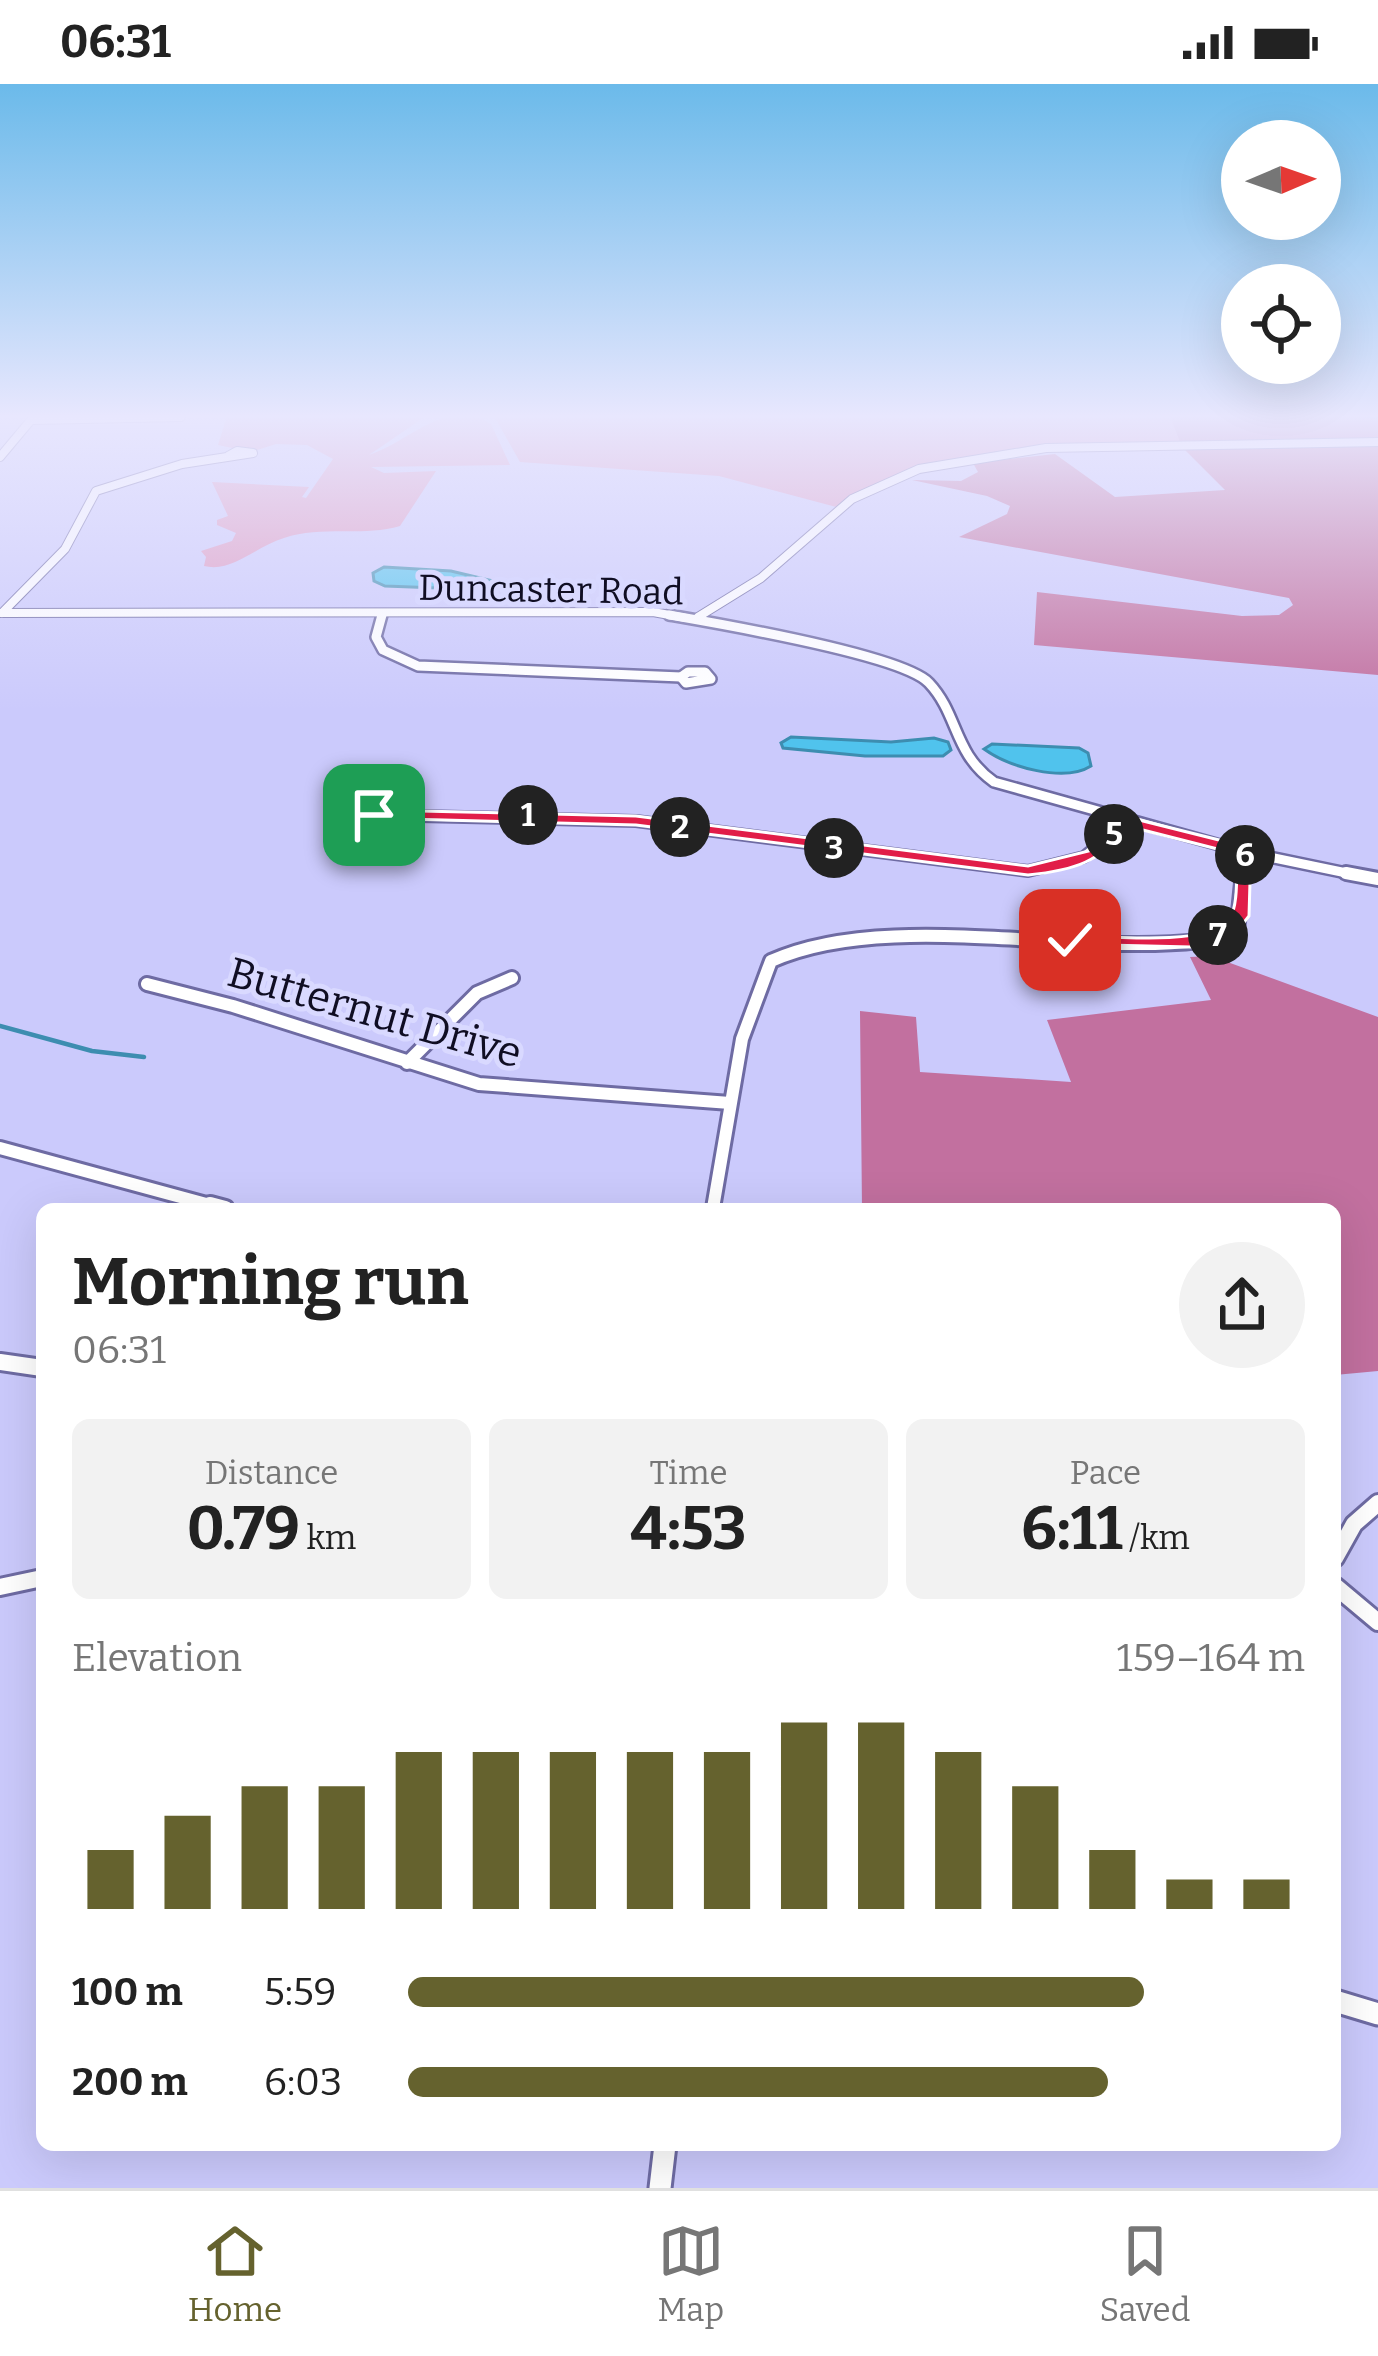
<!DOCTYPE html>
<html lang="en">
<head>
<meta charset="utf-8">
<style>
	body { margin:0; font-family:Bitter,serif; background:#f2f2f2; color:#222; height:100vh; display:flex; flex-direction:column; font-size:45px; white-space:nowrap }
	* { box-sizing:border-box; margin:0 }
	p { font-size:39px; color:#767676 }
	.icon { flex:none; width:66px; height:66px; fill:none; stroke:currentColor; stroke-width:2; stroke-linecap:round; stroke-linejoin:round }
	.map { position:relative; flex:1; overflow:hidden }
	.details { position:absolute; left:36px; top:1119px; width:1305px; height:948px; display:flex; flex-direction:column; background:#fff; border-radius:18px; box-shadow:0 12px 48px #0002 }
	.details>* { flex:none }
	.needle { width:78px; rotate:88deg }
	.controls { position:absolute; left:1221px; top:36px; display:grid; gap:24px }
	.controls a { display:grid; place-items:center; width:120px; height:120px; border-radius:50%; background:#fff; box-shadow:0 12px 48px #0002; font-size:60px }
	.pin { position:absolute; display:grid; place-items:center; width:102px; height:102px; color:#fff; margin:-51px; border-radius:24px; box-shadow:0 6px 18px #0006 }
	.km { position:absolute; width:60px; height:60px; margin:-30px; border-radius:50%; background:#222; color:#fff; font-size:33px; line-height:60px; text-align:center }
	.round { display:grid; place-items:center; flex:none; width:126px; height:126px; border-radius:63px; background:#f2f2f2 }
	.head { display:flex; align-items:center; justify-content:space-between; height:204px; padding:0 36px }
	h1 { font-size:66px; font-weight:700; line-height:90px }
	.figures { display:grid; grid-template-columns:repeat(3,1fr); gap:18px; height:204px; padding:12px 36px }
	.figures div { display:grid; align-content:center; border-radius:18px; background:#f2f2f2; text-align:center }
	.figures b { font-size:60px; font-weight:700 }
	.figures small { font-size:33px; font-weight:400 }
	.figures p { font-size:33px }
	.chart { height:336px; padding:24px 36px }
	.chart p { display:flex; justify-content:space-between }
	.chart svg { width:100%; height:216px; margin-top:12px; stroke:#65622e; stroke-width:6 }
	ul { padding:0 36px; list-style:none; font-size:39px }
	li { display:grid; grid-template-columns:192px 144px 1fr; align-items:center; height:90px }
	li i { height:30px; border-radius:15px; background:#65622e }
	.status { display:flex; justify-content:space-between; align-items:center; height:84px; padding:0 60px; background:#fff; direction:ltr }
	.status svg { height:33px; fill:currentColor }
	.tab-bar { display:flex; justify-content:space-around; align-items:center; height:168px; border-top:3px solid #e0e0e0; background:#fff; font-size:33px; color:#767676 }
	.tab-bar a { display:grid; justify-items:center; gap:6px }
	.tab-bar .on { color:#65622e }
	.map>svg:first-child { display:block }
</style>
</head>
<body>
<div class="status"><b>06:31</b><svg viewBox="0 0 49 12"><path d="M0 12V9h3v3zM5 12V6h3v6zM10 12V3h3v9zM15 12V0h3v12zM26 1h20v11H26zM47 4h2v5h-2z"/></svg></div>
<div class="map">
<svg width="1378" height="2104" viewBox="0 0 1378 2104">
	<rect width="100%" height="100%" fill="#cbcafc"/>
	<g fill="#de97be">
		<path d="M227,332H426L369,371C410,358 446,312 491,340L510,381L371,383L384,389L436,387L400,442C362,453 322,441 284,454C256,462 233,489 204,482L206,473L201,467L232,457L236,449L217,441V436L228,432L212,398L309,403L302,413L306,414L333,375L307,361L276,360L251,368L218,361Z"/>
		<polygon points="494,332 1378,332 1378,358 1022,368 908,390 840,424 719,392 520,378"/>
	</g>
	<g fill="#c2709f">
		<polygon points="1170,332 1378,332 1378,591 1034,561 1037,508 1242,532 1279,531 1293,521 1289,514 959,453 1007,430 1010,422 987,412 912,396 961,397 978,388 973,379 1055,370 1115,413 1225,406 1182,363"/>
		<polygon points="1211,872 1378,933 1378,1287 1335,1291 1335,1125 862,1125 860,927 916,933 920,988 1071,998 1047,936 1211,916 1190,873"/>
	</g>
	<g fill="#50c3ed" stroke="#3d8db0" stroke-width="3">
		<polygon points="384,483 451,487 489,496 464,505 385,502 374,497 373,489"/>
		<polygon points="791,653 891,658 934,654 948,658 951,666 943,672 865,672 783,664 781,659"/>
		<path d="M992,660L1079,664L1088,669L1091,682C1064,699 1009,683 984,665Z"/>
	</g>
	<g fill="none" stroke-linecap="round" stroke-linejoin="round">
		<polyline stroke="#3d8db0" stroke-width="3" points="1366,332 1378,334"/>
		<polyline stroke="#3d8db0" stroke-width="4.5" points="0,942 92,967 144,973"/>
		<g stroke="#6e6ba3" stroke-width="10">
			<g id="minor-far4">
				<polyline points="0,373 31,336 181,333"/>
				<polyline points="0,529 653,528 686,534"/>
				<polyline points="2,529 65,465 96,407 182,380 253,369 237,367 228,372"/>
				<polyline points="698,533 761,494 852,415 919,385 1046,364 1378,358"/>
			</g>
		</g>
		<g stroke="#6e6ba3" stroke-width="14">
			<g id="minor-far3">
				<polyline points="382,531 376,553 383,566 418,582 681,593"/>
				<path d="M669,531C715,539 903,571 929,599C959,631 953,669 994,698L1245,768L1361,792"/>
				<polygon points="688,588 705,588 711,595 686,599 681,593"/>
				<polyline points="374,731 636,737 1028,787 1084,773 1127,737"/>
				<polyline points="1243,792 1245,768"/>
			</g>
		</g>
		<g stroke="#6e6ba3" stroke-width="18">
			<g id="minor-far2">
				<polyline points="1346,789 1378,795"/>
				<polyline points="147,900 233,922 479,1000 730,1019"/>
				<polyline points="407,979 477,909 512,894"/>
				<polyline points="0,1064 221,1124"/>
				<path d="M713,1124L742,955L771,877C886,825 1073,872 1199,857L1238,838L1243,789"/>
			</g>
		</g>
		<g stroke="#6e6ba3" stroke-width="22">
			<g id="minor-far1">
				<polyline points="210,1121 225,1125"/>
				<polyline points="0,1278 42,1284"/>
				<polyline points="1335,1474 1354,1440 1378,1419"/>
				<polyline points="1335,1502 1378,1538"/>
				<polyline points="0,1503 42,1494"/>
			</g>
		</g>
		<g stroke="#6e6ba3" stroke-width="27">
			<g id="minor">
				<polyline points="1335,1917 1378,1930"/>
				<polyline points="660,2104 665,2061"/>
			</g>
		</g>
		<use href="#minor-far4" stroke="#fff" stroke-width="8"/>
		<use href="#minor-far3" stroke="#fff" stroke-width="9"/>
		<use href="#minor-far2" stroke="#fff" stroke-width="12"/>
		<use href="#minor-far1" stroke="#fff" stroke-width="16"/>
		<use href="#minor" stroke="#fff" stroke-width="21"/>
	</g>
	<linearGradient id="sky" x2="0" y2="1"><stop stop-color="#6bbaea"/><stop offset="0.53" stop-color="#e8e7fe"/><stop offset="1" stop-color="#e8e7fe" stop-opacity="0"/></linearGradient>
	<rect width="1378" height="627" fill="url(#sky)"/>
	<path fill="#e11d48" stroke="#fff" stroke-width="3" d="M374,726L636,732L1028,782L1089,767L1127,733L1251,764L1249,832L1235,850L1191,863L1064,860L1062,856L1070,851C1103,852 1210,863 1229,836C1239,821 1236,789 1237,770L1131,743C1097,778 1077,786 1028,791L636,741L368,734L366,731Z"/>
	<g text-anchor="middle" stroke-width="10" stroke-linejoin="round" paint-order="stroke">
		<g font-size="36" fill="#100e23" stroke="#d9d9ff">
			<text transform="translate(551 505) rotate(1)" y="13">Duncaster Road</text>
		</g>
		<g font-size="42" fill="#100e23" stroke="#d9d9ff">
			<text transform="translate(375 928) rotate(16)" y="15">Butternut Drive</text>
		</g>
	</g>
</svg>
<div class="controls">
<a><svg class="needle" viewBox="-14 -14 28 28"><path d="M0-13l5 13h-10z" fill="#e53935"/><path d="M0 13l5-13h-10z" fill="#767676"/></svg></a>
<a><svg class="icon" aria-label="locate" viewBox="0 0 24 24"><circle cx="12" cy="12" r="6"/><path d="M12 2v4M12 18v4M2 12h4M18 12h4"/></svg></a>
</div>
<div class="pin" style="left:374px;top:731px;background:#1e9e55"><svg class="icon" aria-label="arrive" viewBox="0 0 24 24"><path d="M6 21V4h12l-3 4 3 4H6"/></svg></div>
<div class="pin" style="left:1070px;top:856px;background:#d93025"><svg class="icon" aria-label="check" viewBox="0 0 24 24"><path d="M5 12l5 5 9-10"/></svg></div>
<b class="km" style="left:528px;top:731px">1</b>
<b class="km" style="left:680px;top:743px">2</b>
<b class="km" style="left:834px;top:764px">3</b>
<b class="km" style="left:1114px;top:750px">5</b>
<b class="km" style="left:1245px;top:771px">6</b>
<b class="km" style="left:1218px;top:851px">7</b>
<section class="details">
<div class="head"><div><h1>Morning run</h1><p>06:31</p></div><a class="round"><svg class="icon" aria-label="share" viewBox="0 0 24 24"><path d="M12 15V3M7 8l5-5 5 5M5 13v7h14v-7"/></svg></a></div>
<div class="figures">
<div><p>Distance</p><b>0.79<small> km</small></b></div>
<div><p>Time</p><b>4:53</b></div>
<div><p>Pace</p><b>6:11<small> /km</small></b></div>
</div>
<div class="chart"><p><span>Elevation</span>159–164 m</p>
<svg viewBox="0 0 160 44" preserveAspectRatio="none"><path d="M5 44V32M15 44V25M25 44V19M35 44V19M45 44V12M55 44V12M65 44V12M75 44V12M85 44V12M95 44V6M105 44V6M115 44V12M125 44V19M135 44V32M145 44V38M155 44V38"/></svg>
</div>
<ul>
<li><b>100 m</b>5:59<i style="width:82%"></i></li>
<li><b>200 m</b>6:03<i style="width:78%"></i></li>
</ul>
</section>
</div>
<nav class="tab-bar">
<a class="on"><svg class="icon" aria-label="home" viewBox="0 0 24 24"><path d="M3 11l9-7 9 7M6 9v11h12V9"/></svg>Home</a>
<a><svg class="icon" aria-label="map" viewBox="0 0 24 24"><path d="M3 6l6-2 6 2 6-2v14l-6 2-6-2-6 2zM9 4v14M15 6v14"/></svg>Map</a>
<a><svg class="icon" aria-label="saved" viewBox="0 0 24 24"><path d="M7 4h10v16l-5-4-5 4z"/></svg>Saved</a>
</nav>
</body>
</html>
